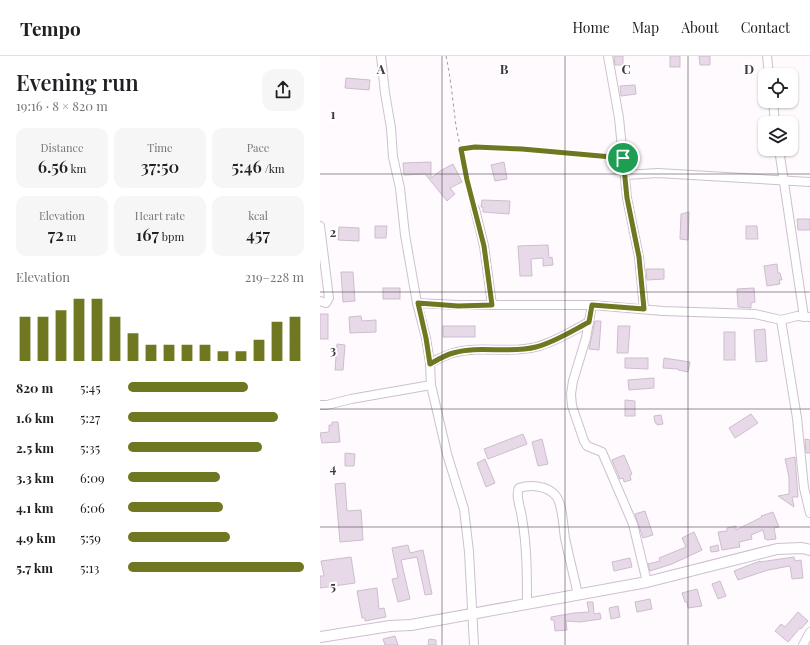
<!DOCTYPE html>
<html lang="en">
<head>
<meta charset="utf-8">
<style>
	body { margin:0; font-family:"Playfair Display",serif; background:#f6f6f6; color:#202124; height:100vh; display:flex; flex-direction:column; font-size:15px; white-space:nowrap }
	* { box-sizing:border-box; margin:0 }
	p { font-size:13px; color:#757577 }
	.icon { flex:none; width:22px; height:22px; fill:none; stroke:currentColor; stroke-width:2; stroke-linecap:round; stroke-linejoin:round }
	.map { position:relative; flex:1; overflow:hidden }
	.side { display:flex; flex-direction:column; background:#fff; width:320px }
	.side>* { flex:none }
	.fabs { position:absolute; left:438px; top:12px; display:grid; gap:8px }
	.fabs a { display:grid; place-items:center; width:40px; height:40px; border-radius:8px; background:#fff; box-shadow:0 1px 3px #0004; font-size:20px }
	.pin { position:absolute; display:grid; place-items:center; width:34px; height:34px; color:#fff; margin:-17px; border:2px solid #fff; border-radius:50%; box-shadow:0 1px 4px #0007 }
	.round { display:grid; place-items:center; flex:none; width:42px; height:42px; border-radius:12px; background:#f6f6f6 }
	.overview { display:flex; align-items:center; justify-content:space-between; height:68px; padding:0 16px }
	h1 { font-size:22px; font-weight:600; line-height:30px }
	.stats { display:grid; grid-template-columns:repeat(3,1fr); gap:6px; height:68px; padding:4px 16px }
	.stats div { display:grid; align-content:center; border-radius:10px; background:#f6f6f6; text-align:center }
	.stats b { font-size:17px; font-weight:600 }
	.stats small { font-size:11px; font-weight:400 }
	.stats p { font-size:11px }
	.chart { height:112px; padding:8px 16px }
	.chart p { display:flex; justify-content:space-between }
	.chart svg { width:100%; height:72px; margin-top:4px; stroke:#6f7721; stroke-width:6 }
	ul { padding:0 16px; list-style:none; font-size:13px }
	li { display:grid; grid-template-columns:64px 48px 1fr; align-items:center; height:30px }
	li i { height:10px; border-radius:5px; background:#6f7721 }
	header { display:flex; align-items:center; gap:24px; box-sizing:border-box; height:56px; padding:0 20px; background:#fff; border-bottom:1px solid #e0e0e0 }
	header strong { font-size:19px }
	nav { display:flex; gap:22px; margin-inline-start:auto; font-size:14px }
	main { display:flex; flex:1; min-height:0 }
	.map>svg:first-child { display:block }
</style>
</head>
<body>
<header>
<strong>Tempo</strong>
<nav><a>Home</a><a>Map</a><a>About</a><a>Contact</a></nav>
</header>
<main>
<section class="side">
<div class="overview"><div><h1>Evening run</h1><p>19:16 · 8 × 820 m</p></div><a class="round"><svg class="icon" aria-label="share" viewBox="0 0 24 24"><path d="M12 15V3M7 8l5-5 5 5M5 13v7h14v-7"/></svg></a></div>
<div class="stats">
<div><p>Distance</p><b>6.56<small> km</small></b></div>
<div><p>Time</p><b>37:50</b></div>
<div><p>Pace</p><b>5:46<small> /km</small></b></div>
</div>
<div class="stats">
<div><p>Elevation</p><b>72<small> m</small></b></div>
<div><p>Heart rate</p><b>167<small> bpm</small></b></div>
<div><p>kcal</p><b>457</b></div>
</div>
<div class="chart"><p><span>Elevation</span>219–228 m</p>
<svg viewBox="0 0 160 44" preserveAspectRatio="none"><path d="M5 44V17M15 44V17M25 44V13M35 44V6M45 44V6M55 44V17M65 44V27M75 44V34M85 44V34M95 44V34M105 44V34M115 44V38M125 44V38M135 44V31M145 44V20M155 44V17"/></svg>
</div>
<ul>
<li><b>820 m</b>5:45<i style="width:68%"></i></li>
<li><b>1.6 km</b>5:27<i style="width:85%"></i></li>
<li><b>2.5 km</b>5:35<i style="width:76%"></i></li>
<li><b>3.3 km</b>6:09<i style="width:52%"></i></li>
<li><b>4.1 km</b>6:06<i style="width:54%"></i></li>
<li><b>4.9 km</b>5:59<i style="width:58%"></i></li>
<li><b>5.7 km</b>5:13<i style="width:100%"></i></li>
</ul>
</section>
<div class="map">
<svg width="490" height="589" viewBox="0 0 490 589">
	<rect width="100%" height="100%" fill="#fefafe"/>
	<g fill="#e8d9e8" stroke="#ccbecd">
		<polygon points="294,0 303,0 303,9 295,9"/>
		<rect x="350" y="0" width="10" height="11"/>
		<polygon points="379,0 390,0 390,9 380,9"/>
		<polygon points="26,22 50,24 49,34 25,32"/>
		<polygon points="315,29 316,38 301,40 300,30"/>
		<polygon points="111,106 111,122 120,115 133,108 142,126 130,132 135,138 127,145 105,118 84,119 83,107"/>
		<polygon points="184,106 187,123 175,125 171,109"/>
		<polygon points="162,144 190,145 189,158 163,156 163,151 161,151"/>
		<polygon points="369,156 368,184 360,183 361,158"/>
		<polygon points="477,163 490,163 490,174 478,174"/>
		<polygon points="55,170 67,170 66,182 55,182"/>
		<polygon points="426,170 437,170 438,183 426,183"/>
		<polygon points="19,171 39,172 39,185 18,184"/>
		<polygon points="228,189 229,202 232,201 233,209 223,210 223,202 211,203 212,220 200,220 198,190"/>
		<polygon points="457,208 458,217 460,217 462,224 459,224 460,228 447,230 444,210"/>
		<polygon points="326,213 344,213 344,223 327,224"/>
		<polygon points="21,216 33,216 35,245 23,246"/>
		<rect x="63" y="232" width="17" height="11"/>
		<polygon points="434,232 435,246 431,247 431,252 418,251 417,233"/>
		<rect x="0" y="258" width="8" height="25"/>
		<polygon points="41,260 42,265 56,264 56,276 30,277 29,261"/>
		<polygon points="275,265 281,265 279,294 269,293"/>
		<rect x="123" y="270" width="32" height="11"/>
		<polygon points="298,270 310,270 308,297 297,297"/>
		<polygon points="445,273 447,305 436,306 434,274"/>
		<rect x="404" y="276" width="11" height="28"/>
		<polygon points="17,288 25,289 23,314 15,314"/>
		<polygon points="305,302 328,302 328,313 305,312"/>
		<polygon points="344,302 370,306 368,316 358,314 358,313 343,312"/>
		<polygon points="334,322 334,332 309,334 308,324"/>
		<polygon points="305,344 315,345 315,360 305,360"/>
		<polygon points="431,358 438,367 415,382 409,372"/>
		<polygon points="341,359 343,368 337,369 337,367 335,367 334,360"/>
		<polygon points="12,366 18,366 20,386 2,387 0,377 9,376 9,369 12,369"/>
		<polygon points="203,378 207,388 168,403 164,393"/>
		<polygon points="222,383 228,408 218,410 212,386"/>
		<polygon points="485,383 490,384 490,397 486,397"/>
		<polygon points="25,397 35,398 34,410 25,410"/>
		<polygon points="304,399 312,418 310,419 311,424 304,426 303,422 300,423 292,404"/>
		<polygon points="475,401 478,441 472,441 474,451 458,440 469,438 469,421 465,403"/>
		<polygon points="165,403 175,427 166,431 157,407"/>
		<polygon points="25,427 27,455 41,454 43,484 20,486 15,428"/>
		<polygon points="325,455 333,479 323,482 315,458"/>
		<polygon points="453,456 459,471 454,472 456,483 447,484 446,483 445,483 443,474 431,479 432,483 419,486 420,491 402,494 398,476 407,475 407,472 416,470 416,474 442,461 441,460"/>
		<polygon points="374,476 382,494 352,508 330,515 328,508 340,505 339,502 366,491 362,482"/>
		<polygon points="88,489 90,497 103,494 112,538 105,539 97,501 81,504 90,543 78,546 72,523 78,522 72,492"/>
		<polygon points="398,489 399,495 391,496 390,491"/>
		<polygon points="31,501 35,527 0,532 0,520 4,520 1,505"/>
		<polygon points="474,501 475,505 481,504 483,522 472,523 470,510 448,514 418,524 414,515 440,505 440,506"/>
		<polygon points="310,502 312,511 294,515 292,506"/>
		<polygon points="400,525 406,540 398,543 392,528"/>
		<polygon points="57,532 59,553 64,552 66,561 45,565 45,562 42,562 37,535"/>
		<polygon points="377,533 382,550 368,552 367,546 365,546 362,537"/>
		<polygon points="330,543 332,553 317,556 315,546"/>
		<polygon points="267,546 273,546 274,558 280,557 281,563 260,566 246,565 247,574 235,575 234,564 231,564 231,561 254,557 269,556"/>
		<polygon points="298,550 300,561 291,563 289,552"/>
		<polygon points="478,556 488,565 481,573 480,572 468,586 455,575 461,568 465,571"/>
		<polygon points="75,580 78,589 65,589 63,583"/>
		<polygon points="109,583 116,584 116,589 108,589"/>
	</g>
	<g fill="none" stroke-linecap="round" stroke-linejoin="round">
		<g stroke="#cec0cf" stroke-width="10">
			<g id="minor">
				<polyline points="61,0 65,37 71,72 73,101 80,132 85,179 97,247 106,282 110,307 111,329 127,398 144,453 149,496 154,589"/>
				<polyline points="288,0 299,62 307,142 319,201 324,253"/>
				<polyline points="447,0 449,19"/>
				<polyline points="453,45 455,67"/>
				<polyline points="459,93 484,261"/>
				<polyline points="305,119 338,117 490,126"/>
				<polyline points="155,153 164,190 172,249"/>
				<polyline points="0,170 9,242 6,247 0,245"/>
				<polyline points="97,247 138,249 272,249 343,255 435,258 461,264 477,260 490,261"/>
				<polyline points="272,249 266,282 253,325 251,338 252,350 264,385 267,390 282,396 313,468 327,526"/>
				<polyline points="461,264 477,362 484,432 490,457"/>
				<path d="M110,307C117,304 125,299 133,297C159,289 189,298 216,291C235,286 252,275 269,266"/>
				<polyline points="0,349 7,349 31,343 111,329"/>
				<path d="M207,548C207,519 207,490 202,462C201,453 195,439 199,432C211,428 228,430 236,440C243,449 243,471 245,482C249,501 254,520 258,539"/>
				<polyline points="483,589 490,576"/>
			</g>
		</g>
		<g stroke="#cec0cf" stroke-width="12">
			<polyline id="tertiary" points="0,581 70,570 91,569 327,526 457,493 482,492 490,494"/>
		</g>
		<g stroke="#a09ba0" stroke-width="1" stroke-dasharray="3 3" stroke-linecap="butt">
			<path d="M126,0C131,23 133,47 136,70C141,95 146,120 153,145"/>
			<polyline points="141,93 155,91 202,93 294,101"/>
		</g>
		<use href="#minor" stroke="#fff" stroke-width="8"/>
		<use href="#tertiary" stroke="#fff" stroke-width="10"/>
	</g>
	<g fill="none" stroke-linecap="round" stroke-linejoin="round">
		<g stroke="#fff" stroke-width="8">
			<path id="route" d="M155,91L202,93L303,102L307,142L319,201L324,253L272,249L269,266C252,275 235,286 216,291C189,298 159,289 133,297C125,299 117,304 110,308L106,282L98,247L138,250L172,249L164,190L147,124L141,93Z"/>
		</g>
		<use href="#route" stroke="#6f7721" stroke-width="5"/>
	</g>
	<path fill="none" stroke="#3f393f" stroke-width="1" stroke-opacity="0.55" d="M122,0V589M245,0V589M368,0V589M0,118H490M0,236H490M0,353H490M0,471H490"/>
	<g font-size="13" text-anchor="middle" font-weight="bold" fill="#3f393f" stroke="#fff" stroke-width="4" stroke-linejoin="round" paint-order="stroke">
		<text x="61" y="18">A</text>
		<text x="184" y="18">B</text>
		<text x="306" y="18">C</text>
		<text x="429" y="18">D</text>
		<text x="13" y="63">1</text>
		<text x="13" y="181">2</text>
		<text x="13" y="299">3</text>
		<text x="13" y="417">4</text>
		<text x="13" y="535">5</text>
	</g>
</svg>
<div class="fabs">
<a><svg class="icon" aria-label="locate" viewBox="0 0 24 24"><circle cx="12" cy="12" r="6"/><path d="M12 2v4M12 18v4M2 12h4M18 12h4"/></svg></a>
<a><svg class="icon" aria-label="layers" viewBox="0 0 24 24"><path d="M12 4l9 5-9 5-9-5zM3 14l9 5 9-5"/></svg></a>
</div>
<div class="pin" style="left:303px;top:102px;background:#1e9e55"><svg class="icon" aria-label="arrive" viewBox="0 0 24 24"><path d="M6 21V4h12l-3 4 3 4H6"/></svg></div>
</div>
</main>
</body>
</html>
